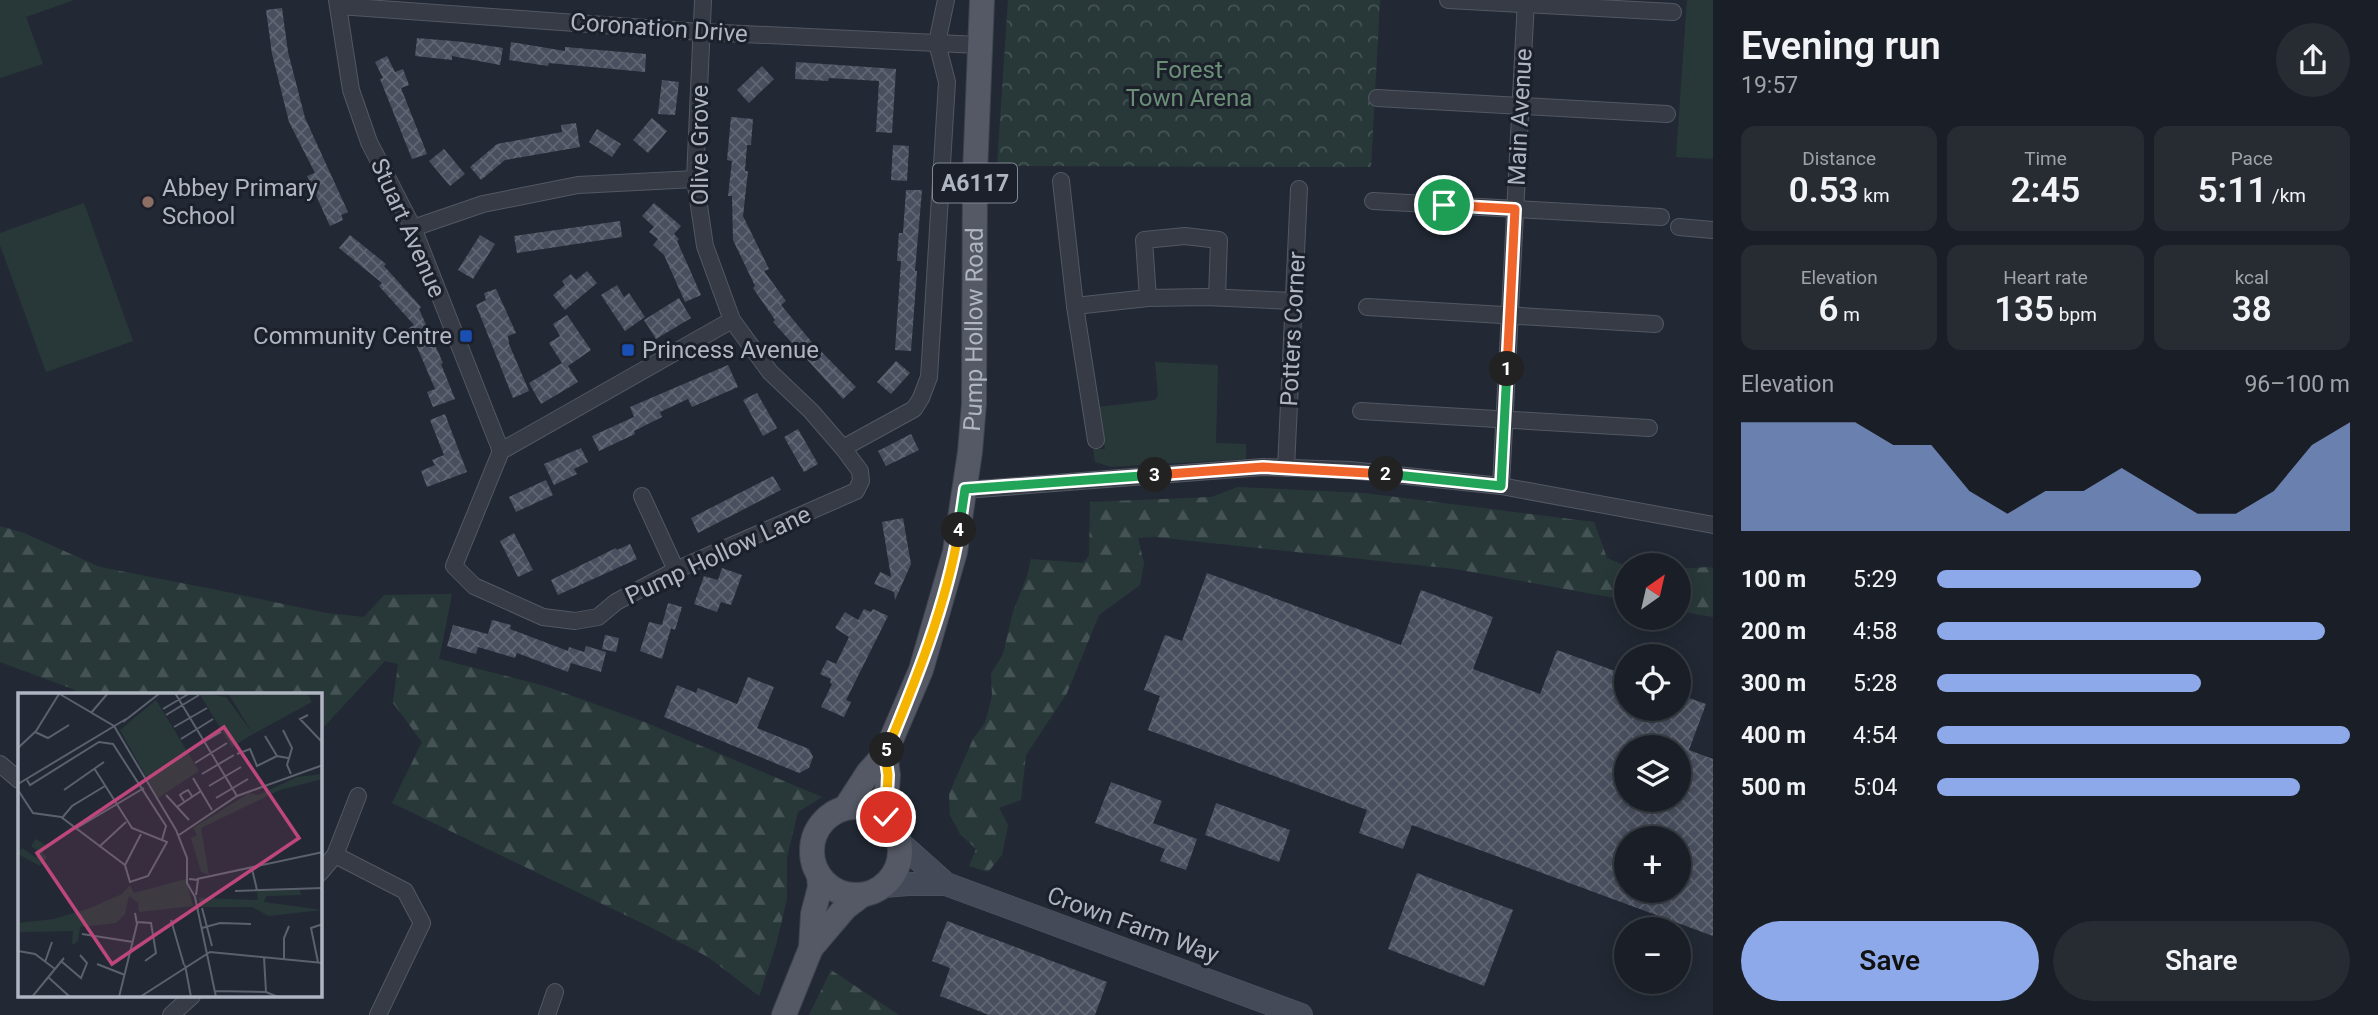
<!DOCTYPE html>
<html lang="en">
<head>
<meta charset="utf-8">
<style>
	body { margin:0; font-family:Roboto,sans-serif; background:#272c33; color:#f1f3f6; height:100vh; display:flex; flex-direction:column; font-size:26px; white-space:nowrap }
	* { box-sizing:border-box; margin:0 }
	p { font-size:23px; color:#9fa2a7 }
	.icon { flex:none; width:38px; height:38px; fill:none; stroke:currentColor; stroke-width:2; stroke-linecap:round; stroke-linejoin:round }
	.map { position:relative; flex:1; overflow:hidden }
	.sheet { display:flex; flex-direction:column; background:#1a1f27; width:665px }
	.sheet>* { flex:none }
	.needle { width:46px; rotate:34deg }
	.controls { position:absolute; left:1614px; top:553px; display:grid; gap:14px }
	.controls a { display:grid; place-items:center; width:77px; height:77px; border-radius:50%; background:#1a1f27; box-shadow:0 4px 18px #0003,0 0 0 2px #383d44; font-size:35px }
	.pin { position:absolute; display:grid; place-items:center; width:60px; height:60px; color:#fff; margin:-30px; border:4px solid #fff; border-radius:50%; box-shadow:0 2px 7px #0007 }
	.km { position:absolute; width:35px; height:35px; margin:-18px; border-radius:50%; background:#222; color:#fff; font-size:19px; line-height:35px; text-align:center }
	.round { display:grid; place-items:center; flex:none; width:74px; height:74px; border-radius:37px; background:#272c33 }
	.overview { display:flex; align-items:center; justify-content:space-between; height:119px; padding:0 28px }
	h1 { font-size:38px; font-weight:600; line-height:52px }
	.figures { display:grid; grid-template-columns:repeat(3,1fr); gap:10px; height:119px; padding:7px 28px }
	.figures div { display:grid; align-content:center; border-radius:14px; background:#272c33; text-align:center }
	.figures b { font-size:35px; font-weight:600 }
	.figures small { font-size:19px; font-weight:400 }
	.figures p { font-size:19px }
	.chart { height:196px; padding:14px 28px }
	.chart p { display:flex; justify-content:space-between }
	.chart svg { width:100%; height:126px; margin-top:7px; fill:#8da9e9; opacity:.7 }
	.action { display:flex; gap:14px; margin-top:auto; padding:14px 28px }
	.action a { flex:1; height:80px; border-radius:42px; background:#8da9e9; color:#111; font-size:28px; font-weight:600; line-height:80px; text-align:center }
	.action a+a { background:#272c33; color:#f1f3f6 }
	ul { padding:0 28px; list-style:none; font-size:23px }
	li { display:grid; grid-template-columns:112px 84px 1fr; align-items:center; height:52px }
	li i { height:18px; border-radius:9px; background:#8da9e9 }
	main { display:flex; flex:1; min-height:0 }
	.map>svg:first-child { display:block }
</style>
</head>
<body>
<main>
<div class="map">
<svg width="1713" height="1015" viewBox="0 0 1713 1015">
	<defs>
		<pattern id="forest-firs" width="22" height="20" patternUnits="userSpaceOnUse" patternTransform="scale(1.75)"><rect width="22" height="20" fill="#283839"/><path d="M5 1l3.5 6h-7zM16 11l3.5 6h-7z" fill="#455354"/></pattern>
		<pattern id="park-crowns" width="20" height="18" patternUnits="userSpaceOnUse" patternTransform="scale(1.75)"><rect width="20" height="18" fill="#283839"/><path d="M2 6a3 3 0 1 1 6 0M12 15a3 3 0 1 1 6 0" fill="none" stroke="#455354"/></pattern>
		<pattern id="building-cross-hatch" width="8" height="8" patternUnits="userSpaceOnUse" patternTransform="scale(1.75)"><rect width="8" height="8" fill="#494f5e"/><path d="M0 0l8 8M0 8l8-8" fill="none" stroke="#616673"/></pattern>
	</defs>
	<rect width="100%" height="100%" fill="#222934"/>
	<g fill="#283839">
		<polygon points="0,0 74,0 26,17 43,64 0,78"/>
		<polygon points="1687,0 1713,0 1713,159 1676,157"/>
		<polygon points="84,203 133,341 46,372 0,245 0,233"/>
		<polygon points="1155,362 1218,365 1216,443 1246,444 1246,459 1111,467 1095,462 1093,449 1105,449 1098,407 1155,400 1158,395"/>
	</g>
	<g fill="url(#forest-firs)">
		<polygon points="1238,487 1364,493 1594,522 1607,558 1626,566 1626,600 1455,569 1155,537 1138,538 1144,563 1140,585 1099,615 1067,693 1026,755 1021,800 999,808 1008,825 1002,855 988,872 969,866 976,849 960,834 950,815 949,794 973,739 985,723 992,696 991,674 1003,654 1013,612 1027,576 1031,559 1083,563 1089,556 1090,502 1211,497"/>
		<polygon points="0,526 24,533 100,567 222,591 326,613 364,617 384,595 452,594 439,659 545,686 647,723 822,797 798,812 787,857 787,899 776,945 759,996 708,957 648,926 392,803 422,742 393,703 398,664 385,661 320,731 320,695 82,695 73,689 0,662"/>
		<polygon points="1708,567 1713,568 1713,617 1678,611 1678,569"/>
		<polygon points="831,970 899,1015 809,1015"/>
	</g>
	<polygon fill="url(#park-crowns)" points="1008,0 1380,0 1371,167 997,166"/>
	<g fill="url(#building-cross-hatch)" fill-rule="evenodd">
		<polygon points="282,8 288,52 305,118 348,212 341,215 343,220 330,226 307,176 315,173 289,122 272,54 266,10"/>
		<polygon points="417,38 464,42 503,48 500,65 452,56 452,60 415,56"/>
		<polygon points="511,42 565,51 565,47 646,54 645,72 549,63 548,66 509,60"/>
		<polygon points="387,56 395,72 403,69 409,85 401,88 427,154 412,159 380,79 383,78 375,62"/>
		<polygon points="796,62 896,69 892,133 876,132 879,81 829,78 828,81 795,79"/>
		<polygon points="762,66 774,79 749,103 737,90"/>
		<polygon points="662,80 679,82 675,115 658,114"/>
		<polygon points="731,117 753,119 751,145 747,145 745,171 748,171 743,216 769,269 764,271 786,301 781,305 810,340 856,387 843,399 773,322 775,320 753,288 755,286 733,240 732,196 728,196 732,161 727,160"/>
		<polygon points="652,118 667,131 648,153 633,140"/>
		<polygon points="576,123 580,147 505,160 481,180 470,167 497,144 562,132 561,125"/>
		<polygon points="597,129 621,144 612,157 589,142"/>
		<polygon points="893,145 909,146 907,181 891,180"/>
		<polygon points="444,149 465,174 450,186 429,161"/>
		<polygon points="906,190 922,190 915,271 917,271 911,351 895,350 901,261 897,261 899,233 903,233"/>
		<polygon points="654,203 681,226 674,234 679,239 677,241 701,295 685,302 664,255 653,245 658,239 649,232 654,227 642,216"/>
		<polygon points="620,221 622,237 517,253 514,236"/>
		<polygon points="350,235 386,264 384,266 421,307 419,309 443,363 441,364 455,399 433,407 427,392 435,389 409,328 414,325 379,286 382,283 339,248"/>
		<polygon points="480,235 495,244 473,279 458,270"/>
		<polygon points="587,271 597,283 565,310 553,295 565,285 562,281 571,274 576,280"/>
		<polygon points="617,285 624,297 629,293 645,317 625,331 601,295"/>
		<polygon points="496,289 516,333 508,336 509,344 529,391 513,398 476,305 486,300 484,293"/>
		<polygon points="679,298 691,318 656,339 644,320"/>
		<polygon points="567,315 591,350 568,366 578,382 541,404 529,383 562,363 549,343 560,336 553,324"/>
		<polygon points="896,361 910,373 891,394 877,382"/>
		<polygon points="728,365 738,387 692,407 688,399 660,412 662,417 634,431 635,434 599,451 592,436 634,417 630,407"/>
		<polygon points="757,393 777,428 763,436 743,400"/>
		<polygon points="445,414 467,472 427,487 421,471 435,465 432,460 444,455 430,420"/>
		<polygon points="798,429 818,464 804,472 784,437"/>
		<polygon points="911,434 919,450 886,466 878,451"/>
		<polygon points="581,448 588,462 574,469 577,474 554,485 544,464"/>
		<polygon points="773,476 781,490 698,533 691,518"/>
		<polygon points="546,480 553,495 516,512 509,497"/>
		<polygon points="903,518 911,564 895,600 894,592 874,584 880,572 891,577 882,522"/>
		<polygon points="514,533 533,570 518,577 500,541"/>
		<polygon points="630,544 637,559 558,595 551,580 616,548 617,550"/>
		<polygon points="722,568 742,575 731,605 721,602 717,612 694,604 704,576 718,580"/>
		<path d="M1207,573L1401,645L1421,590L1493,617L1473,669L1540,694L1557,650L1626,675V709H1678V694L1706,704L1689,750L1713,759V936L1412,825L1403,849L1359,833L1367,810L1148,730L1160,696L1144,690L1165,635L1182,641ZM1626,747H1678V800H1626ZM1626,838H1678V891H1626Z"/>
		<polygon points="668,603 682,607 675,630 671,628 662,659 640,651 649,622 662,625"/>
		<polygon points="864,609 871,612 873,609 888,616 846,700 851,702 844,717 821,707 832,684 830,683 831,679 820,674 827,660 836,664 849,637 835,628 845,612 858,620"/>
		<polygon points="492,620 511,625 510,629 568,651 569,647 584,652 586,646 606,652 601,672 571,663 568,672 517,653 515,658 478,647 476,654 447,646 453,625 488,634"/>
		<polygon points="605,635 619,638 616,652 602,649"/>
		<polygon points="748,677 774,687 757,728 809,749 813,757 809,768 799,773 664,717 677,685 696,693 698,688 737,704"/>
		<polygon points="1111,782 1162,801 1153,823 1197,839 1186,870 1160,861 1165,849 1095,823"/>
		<polygon points="1216,803 1290,830 1279,862 1205,835"/>
		<polygon points="1417,873 1513,910 1484,986 1388,949"/>
		<polygon points="947,921 1107,982 1095,1015 989,1015 940,996 950,968 932,961"/>
	</g>
	<g fill="none" stroke-linecap="round" stroke-linejoin="round">
		<g stroke="#535863" stroke-width="18">
			<g id="street">
				<polyline points="337,0 351,90 369,142 413,228 501,451"/>
				<polyline points="703,0 695,179 705,246 732,320 770,372 811,411 843,448 860,471 861,481 856,491 676,570 616,602 598,617 575,621 543,617 474,586 454,566 501,451 732,320"/>
				<polyline points="1448,0 1673,12"/>
				<polyline points="339,6 701,32 979,45"/>
				<polyline points="1377,98 1667,114"/>
				<polyline points="1061,181 1075,306 1096,440"/>
				<polyline points="1373,201 1661,217"/>
				<polyline points="1679,227 1713,230"/>
				<polyline points="413,228 483,204 578,185 695,179"/>
				<polyline points="1148,298 1144,240 1185,236 1219,240 1217,297"/>
				<polyline points="1075,306 1148,298 1206,297 1294,301"/>
				<polyline points="1367,307 1655,324"/>
				<polyline points="1361,411 1649,428"/>
				<polyline points="843,448 914,409 921,398 929,377 947,82 937,43 946,0"/>
				<polyline points="1286,468 1299,189"/>
				<polyline points="1501,486 1526,0"/>
				<polyline points="965,490 1263,467 1350,470 1501,486 1713,525"/>
				<polyline points="642,496 676,570"/>
				<polyline points="0,764 19,780"/>
				<polyline points="335,855 405,891 422,923 378,1015"/>
				<polyline points="320,873 335,855 358,796"/>
				<polyline points="171,1015 192,996"/>
				<polyline points="547,1015 555,992"/>
			</g>
		</g>
		<g stroke="#535863" stroke-width="24">
			<g id="secondary">
				<polyline points="900,843 946,884"/>
				<polyline points="884,886 908,884 946,884 1301,1015"/>
			</g>
		</g>
		<g stroke="#3f444f" stroke-width="26">
			<g id="primary">
				<polyline points="885,754 888,775 885,817"/>
				<circle cx="856" cy="851" r="44"/>
				<path id="s1" d="M846,807L868,773L885,754L921,670L955,552L970,452L974,404L975,173L982,0"/>
				<polyline points="811,948 845,908 862,895"/>
				<polyline points="784,1015 811,948 813,914 820,887 819,876"/>
			</g>
		</g>
		<use href="#street" stroke="#363b45" stroke-width="16"/>
		<use href="#secondary" stroke="#444a57" stroke-width="23"/>
		<use href="#primary" stroke="#545965" stroke-width="24"/>
	</g>
	<g fill="none" stroke-linecap="round" stroke-linejoin="round">
		<g stroke="#fff" stroke-width="14">
			<polyline id="split-1" points="1444,205 1515,209 1507,369"/>
		</g>
		<g stroke="#fff" stroke-width="14">
			<polyline id="split-2" points="1386,474 1501,486 1507,369"/>
		</g>
		<g stroke="#fff" stroke-width="14">
			<polyline id="split-3" points="1155,475 1263,467 1386,474"/>
		</g>
		<g stroke="#fff" stroke-width="14">
			<polyline id="split-4" points="959,530 965,489 1155,475"/>
		</g>
		<g stroke="#fff" stroke-width="14">
			<path id="split-5" d="M887,750C916,680 946,606 959,530"/>
		</g>
		<g stroke="#fff" stroke-width="14">
			<polyline id="split-6" points="886,817 888,775 885,754 887,750"/>
		</g>
		<use href="#split-1" stroke="#f0652b" stroke-width="9"/>
		<use href="#split-2" stroke="#22a559" stroke-width="9"/>
		<use href="#split-3" stroke="#f0652b" stroke-width="9"/>
		<use href="#split-4" stroke="#22a559" stroke-width="9"/>
		<use href="#split-5" stroke="#f5b400" stroke-width="9"/>
		<use href="#split-6" stroke="#f5b400" stroke-width="9"/>
	</g>
	<circle fill="#8d6e63" stroke="#1b202a" stroke-width="2.5" cx="148" cy="202" r="7"/>
	<g fill="#1a4fb4" stroke="#1b202a" stroke-width="2.5">
		<rect x="459" y="329" width="14" height="14" rx="3.5"/>
		<rect x="621" y="343" width="14" height="14" rx="3.5"/>
	</g>
	<g text-anchor="middle" stroke-width="6" stroke-linejoin="round" paint-order="stroke">
		<rect fill="#1b202a" stroke="#838894" stroke-width="2" x="933" y="163.5" width="84" height="39" rx="5"/>
		<g font-size="23" font-weight="bold" fill="#b0b5c2">
			<text x="975" y="191">A6117</text>
		</g>
		<g font-size="24" fill="#b0b5c2" stroke="#1b202a">
			<text transform="translate(659 28) rotate(4)" y="8">Coronation Drive</text>
			<text transform="translate(1520 117) rotate(-87)" y="8">Main Avenue</text>
			<text transform="translate(700 145) rotate(-90)" y="8">Olive Grove</text>
			<text transform="translate(408 228) rotate(66)" y="8">Stuart Avenue</text>
			<text dy="8" stroke="none"><textPath href="#s1" startOffset="504">Pump Hollow Road</textPath></text>
			<text transform="translate(1293 329) rotate(-87)" y="8">Potters Corner</text>
			<text transform="translate(718 555) rotate(-25)" y="8">Pump Hollow Lane</text>
			<text transform="translate(1133 925) rotate(20)" y="8">Crown Farm Way</text>
		</g>
		<g font-size="24" fill="#6b8f76" stroke="#1b202a">
			<text x="1189" y="78">Forest<tspan x="1189" dy="28">Town Arena</tspan></text>
		</g>
		<g font-size="24" fill="#b0b5c2" stroke="#1b202a" text-anchor="start">
			<text x="162" y="196">Abbey Primary<tspan x="162" dy="28">School</tspan></text>
			<text x="452" y="344" text-anchor="end">Community Centre</text>
			<text x="642" y="358">Princess Avenue</text>
		</g>
	</g>
	<g transform="translate(18 693)">
		<rect width="304" height="304" fill="#222934"/>
		<path d="M181,0L208,4L235,41L214,54ZM18,146L29,153L24,160L29,164L22,173L0,161L4,155L18,165L20,158L13,153Z" fill="#283839"/>
		<path d="M304,81V86L262,97L183,135L191,182L183,179L173,145L179,142L175,135L231,100L240,102L279,84ZM168,186L175,213L121,219L120,210L111,203L107,221L98,230L62,234L60,248L54,252L55,238L0,239V230L36,226L72,215L104,201L112,192L116,200ZM282,197L283,202L248,203L246,209L304,217L251,223L234,214H182L181,205L240,207L239,198Z" fill="#283839"/>
		<path d="M210,0H289L294,9L235,41ZM138,7L181,78L140,105L102,37Z" fill="#283839"/>
		<path fill="none" stroke="#5b616d" stroke-width="2" d="M40,0L96,33L158,137L169,165V190L177,204L198,304M157,0L219,103M145,16L172,0M73,20L90,0M148,22L181,2M290,22L282,26L305,50M105,29L142,0M156,34L189,15M265,37L274,55L269,72L273,81M17,39L30,45L51,32M247,43L259,63L270,65M163,46L195,26M0,55L18,38L41,1M170,58L203,39M219,61L232,56L239,73L259,63M177,70L209,50M76,75L114,135L149,149L130,183L112,189L107,172L123,141M184,81L216,62M175,85L194,117M9,87L12,92L81,49L95,51L148,133L144,147M0,91L108,26M191,93L223,74M0,97L15,120L43,124L107,172M46,97L86,69M148,102L171,127M198,105L230,86M166,108L162,102L166,99L170,97L174,103M159,114L183,98M44,125L54,113L87,93M57,136L126,95M161,142L219,103L305,72M81,154L108,129M234,176L239,197M171,186L180,187L178,202M179,186L305,159M217,198L305,195M184,215L194,253M153,227L166,272M119,229L133,230L138,260L127,268M184,235L202,230L233,231M64,241L115,249M0,258L17,261L37,276M246,264L248,299M266,266V245L271,233M43,268L63,285L69,270L62,262M27,269L34,249M300,269L293,235L305,231M79,271L107,282M167,272L173,304M30,284L52,304M197,298L248,299L260,304M14,304L46,265M101,304L119,231L117,220M122,304L192,259L305,270"/>
		<path fill="#bd477a" fill-opacity="0.15" stroke="#bd477a" stroke-width="3.5" d="M206,34L281,145L94,271L19,160Z"/>
		<rect width="304" height="304" fill="none" stroke="#b0b5c2" stroke-width="3.5"/>
	</g>
</svg>
<div class="controls">
<a><svg class="needle" viewBox="-14 -14 28 28"><path d="M0-13l5 13h-10z" fill="#e53935"/><path d="M0 13l5-13h-10z" fill="#9fa2a7"/></svg></a>
<a><svg class="icon" aria-label="locate" viewBox="0 0 24 24"><circle cx="12" cy="12" r="6"/><path d="M12 2v4M12 18v4M2 12h4M18 12h4"/></svg></a>
<a><svg class="icon" aria-label="layers" viewBox="0 0 24 24"><path d="M12 4l9 5-9 5-9-5zM3 14l9 5 9-5"/></svg></a>
<a>+</a>
<a>−</a>
</div>
<div class="pin" style="left:1444px;top:205px;background:#1e9e55"><svg class="icon" aria-label="arrive" viewBox="0 0 24 24"><path d="M6 21V4h12l-3 4 3 4H6"/></svg></div>
<div class="pin" style="left:886px;top:817px;background:#d93025"><svg class="icon" aria-label="check" viewBox="0 0 24 24"><path d="M5 12l5 5 9-10"/></svg></div>
<b class="km" style="left:1507px;top:369px">1</b>
<b class="km" style="left:1386px;top:474px">2</b>
<b class="km" style="left:1155px;top:475px">3</b>
<b class="km" style="left:959px;top:530px">4</b>
<b class="km" style="left:887px;top:750px">5</b>
</div>
<section class="sheet">
<div class="overview"><div><h1>Evening run</h1><p>19:57</p></div><a class="round"><svg class="icon" aria-label="share" viewBox="0 0 24 24"><path d="M12 15V3M7 8l5-5 5 5M5 13v7h14v-7"/></svg></a></div>
<div class="figures">
<div><p>Distance</p><b>0.53<small> km</small></b></div>
<div><p>Time</p><b>2:45</b></div>
<div><p>Pace</p><b>5:11<small> /km</small></b></div>
</div>
<div class="figures">
<div><p>Elevation</p><b>6<small> m</small></b></div>
<div><p>Heart rate</p><b>135<small> bpm</small></b></div>
<div><p>kcal</p><b>38</b></div>
</div>
<div class="chart"><p><span>Elevation</span>96–100 m</p>
<svg viewBox="0 0 160 44" preserveAspectRatio="none"><path d="M0 44V6L10 6L20 6L30 6L40 14L50 14L60 30L70 38L80 30L90 30L100 22L110 30L120 38L130 38L140 30L150 14L160 6V44z"/></svg>
</div>
<ul>
<li><b>100 m</b>5:29<i style="width:64%"></i></li>
<li><b>200 m</b>4:58<i style="width:94%"></i></li>
<li><b>300 m</b>5:28<i style="width:64%"></i></li>
<li><b>400 m</b>4:54<i style="width:100%"></i></li>
<li><b>500 m</b>5:04<i style="width:88%"></i></li>
</ul>
<div class="action"><a>Save</a><a>Share</a></div>
</section>
</main>
</body>
</html>
